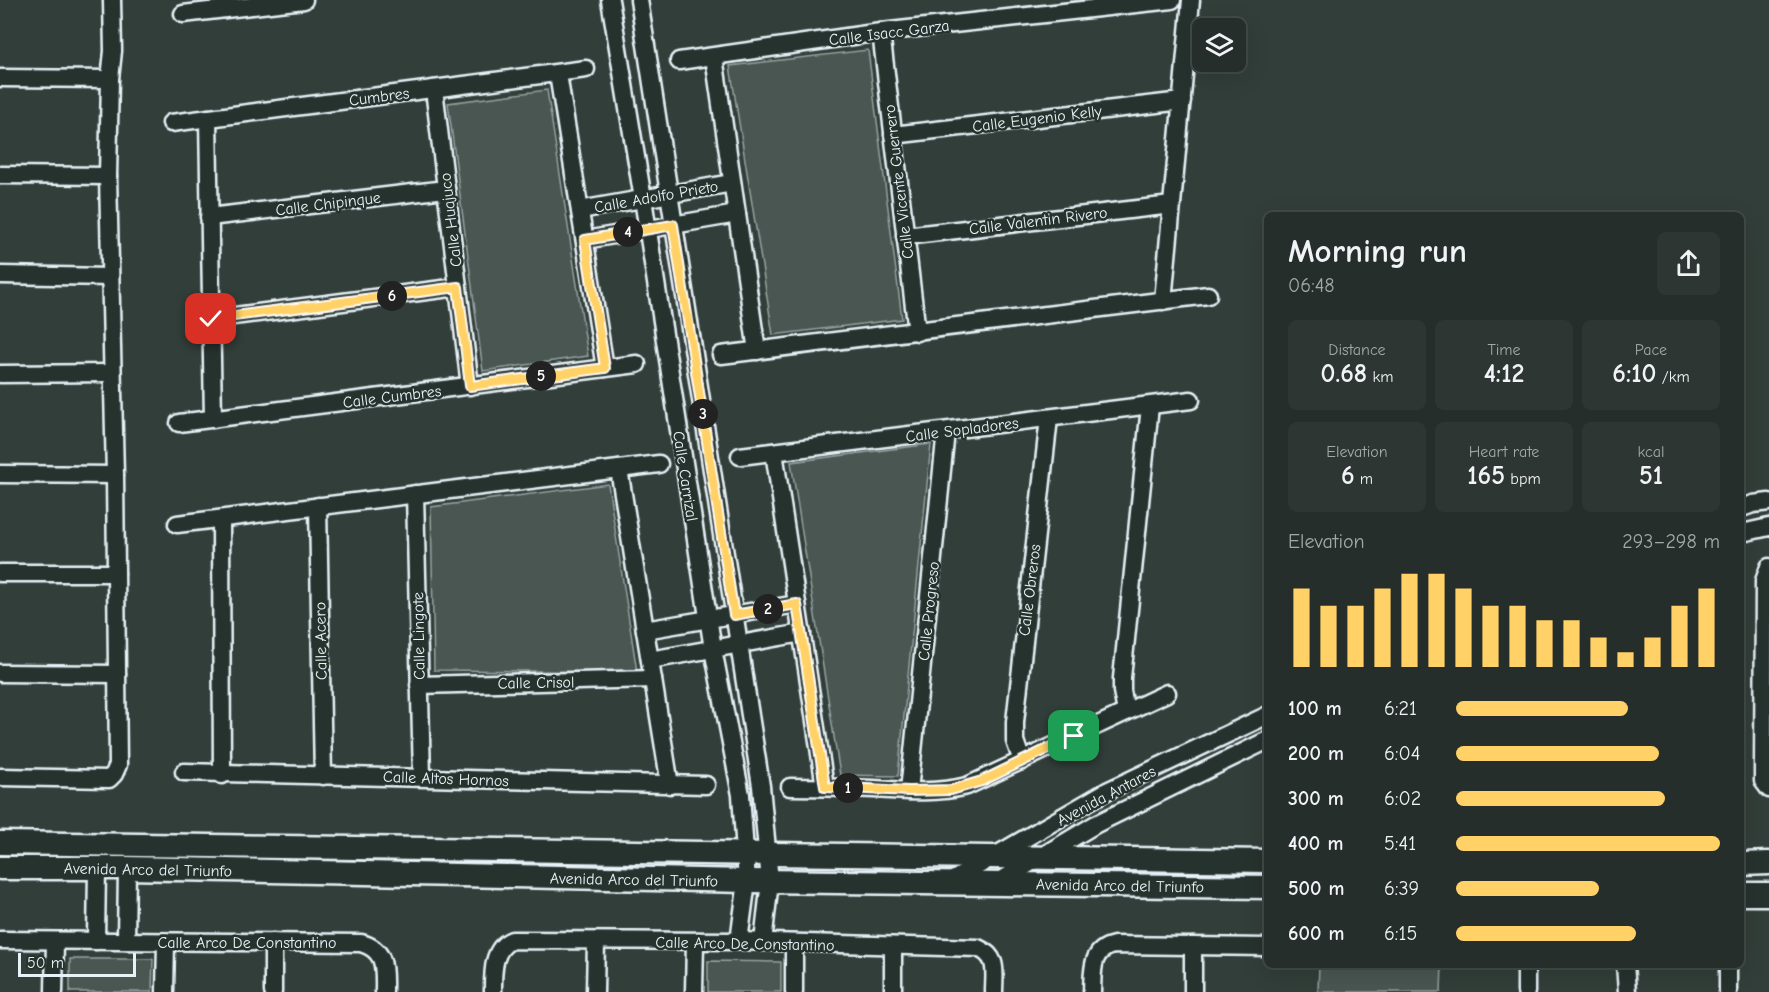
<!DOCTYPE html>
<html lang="en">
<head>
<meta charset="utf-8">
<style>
	body { margin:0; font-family:"Comic Neue",sans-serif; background:#2e3633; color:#f1f3f6; height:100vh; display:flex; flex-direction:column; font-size:22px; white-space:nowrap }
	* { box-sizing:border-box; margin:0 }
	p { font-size:20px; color:#a4a8a9 }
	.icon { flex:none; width:33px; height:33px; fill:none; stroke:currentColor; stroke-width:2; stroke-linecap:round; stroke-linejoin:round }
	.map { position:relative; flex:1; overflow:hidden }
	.side { position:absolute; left:1264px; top:212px; width:480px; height:756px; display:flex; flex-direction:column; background:#262e2b; border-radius:9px; box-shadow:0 6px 24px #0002,0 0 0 2px #424a47 }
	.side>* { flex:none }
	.tools { position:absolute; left:1192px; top:18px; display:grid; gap:12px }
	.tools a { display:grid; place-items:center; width:54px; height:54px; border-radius:9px; background:#262e2b; box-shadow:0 6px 24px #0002,0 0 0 2px #424a47; font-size:30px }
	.scale { position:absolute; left:18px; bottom:15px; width:118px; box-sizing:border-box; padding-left:6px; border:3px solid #e8f1f8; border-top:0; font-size:16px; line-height:21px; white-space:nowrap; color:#e8f1f8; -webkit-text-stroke:4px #26332d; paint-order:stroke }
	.pin { position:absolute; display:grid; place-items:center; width:51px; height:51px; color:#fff; margin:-26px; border-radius:12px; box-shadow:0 3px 9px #0006 }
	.km { position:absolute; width:30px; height:30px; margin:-15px; border-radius:50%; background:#222; color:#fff; font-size:16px; line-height:30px; text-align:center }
	.round { display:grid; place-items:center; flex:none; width:63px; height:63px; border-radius:9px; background:#2e3633 }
	.overview { display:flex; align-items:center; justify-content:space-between; height:102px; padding:0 24px }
	h1 { font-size:33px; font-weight:800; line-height:45px }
	.figures { display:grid; grid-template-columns:repeat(3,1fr); gap:9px; height:102px; padding:6px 24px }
	.figures div { display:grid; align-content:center; border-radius:9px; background:#2e3633; text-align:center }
	.figures b { font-size:26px; font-weight:800 }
	.figures small { font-size:16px; font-weight:400 }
	.figures p { font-size:16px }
	.chart { height:168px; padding:12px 24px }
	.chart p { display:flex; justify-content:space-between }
	.chart svg { width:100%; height:108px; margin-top:6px; stroke:#ffd166; stroke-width:6 }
	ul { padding:0 24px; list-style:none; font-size:20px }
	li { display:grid; grid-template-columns:96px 72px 1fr; align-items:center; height:45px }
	li i { height:15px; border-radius:8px; background:#ffd166 }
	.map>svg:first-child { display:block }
</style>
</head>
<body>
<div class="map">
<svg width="1769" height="992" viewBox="0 0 1769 992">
	<rect width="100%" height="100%" fill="#323e39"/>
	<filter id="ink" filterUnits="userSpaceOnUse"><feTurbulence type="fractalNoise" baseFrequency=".0167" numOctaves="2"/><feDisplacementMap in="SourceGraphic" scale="12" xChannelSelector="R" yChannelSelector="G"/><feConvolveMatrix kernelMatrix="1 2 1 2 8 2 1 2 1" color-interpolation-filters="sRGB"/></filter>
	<g filter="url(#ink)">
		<g fill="#495651" stroke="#98a4a4" stroke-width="1.5">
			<polygon points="868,50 902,319 773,335 730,66"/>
			<polygon points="547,90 588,356 483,371 448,103"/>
			<polygon points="931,444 898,776 840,775 791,462"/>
			<polygon points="608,484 637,672 434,670 431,507"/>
			<polygon points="70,959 153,959 152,992 70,992"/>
			<polygon points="708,961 781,962 781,992 708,992"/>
			<polygon points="1319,965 1442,965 1441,992 1318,992"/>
		</g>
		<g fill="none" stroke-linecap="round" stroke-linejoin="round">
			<g stroke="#e8f1f8" stroke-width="21">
				<g id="street">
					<polyline points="610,0 643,199 713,649 741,795 747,881 739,941"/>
					<polyline points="639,0 761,786 770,881 763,942"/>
					<polyline points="183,14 304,0"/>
					<polyline points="881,32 917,332"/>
					<polyline points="714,57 757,351"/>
					<polyline points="679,61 881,32 1172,0"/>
					<polyline points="558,74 605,368"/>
					<polyline points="0,78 110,79"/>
					<polyline points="434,89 470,386"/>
					<polyline points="208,118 213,419"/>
					<polyline points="171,123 586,69"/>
					<polyline points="893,135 1182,101"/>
					<polyline points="0,175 108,176"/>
					<polyline points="580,210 732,183"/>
					<polyline points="209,217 446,189"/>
					<polyline points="905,236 1172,205"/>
					<polyline points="585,240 737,214"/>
					<polyline points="0,275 110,277"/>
					<polyline points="1163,301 1191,0"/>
					<polyline points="211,319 458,287"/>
					<polyline points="721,355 1208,295"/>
					<polyline points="0,374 112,373"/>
					<polyline points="179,423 637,364"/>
					<polyline points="774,452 825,787"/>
					<polyline points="740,456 1191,400"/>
					<polyline points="619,469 670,785"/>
					<polyline points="0,474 115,475"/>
					<polyline points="415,494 422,777"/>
					<polyline points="318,506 323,776"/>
					<polyline points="1742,508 1753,504 1769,502"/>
					<polyline points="221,519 222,775"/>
					<polyline points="177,524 659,464"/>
					<polyline points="1742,533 1769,527"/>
					<polyline points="1769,567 1764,581 1763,771 1763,781 1769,789"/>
					<polyline points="0,573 116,573"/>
					<polyline points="645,630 797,604"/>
					<polyline points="650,660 802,633"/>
					<polyline points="0,673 117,674"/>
					<polyline points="419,685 653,679"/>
					<polyline points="1126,712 1122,691 1122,678 1150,406"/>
					<polyline points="1022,761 1015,741 1015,722 1049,418"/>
					<polyline points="184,772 706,785"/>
					<polyline points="0,777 109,779 114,774 118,765 115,475 108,176 110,79 113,51 112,0"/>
					<path d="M790,787C818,787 846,788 874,789C905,791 936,794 967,786L1167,693"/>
					<polyline points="909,791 946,431"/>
					<polyline points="948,883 1107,791 1268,715"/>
					<polyline points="995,884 1096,824 1268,740"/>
					<path d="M0,940L361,943C387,950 384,970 384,992"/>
					<polyline points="96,941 97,868"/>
					<polyline points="126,941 127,868"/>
					<polyline points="794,943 794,992"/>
					<polyline points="1193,946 1193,992"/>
					<polyline points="1526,964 1526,992"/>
					<polyline points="1625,964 1627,992"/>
					<polyline points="54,992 55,941"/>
					<polyline points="165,992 166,942"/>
					<polyline points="273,992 273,942"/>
					<path d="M493,992C493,973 492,948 512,940L739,941L978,948C999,957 994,972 994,992"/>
					<polyline points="595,992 596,941"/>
					<polyline points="694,992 695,942"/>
					<polyline points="893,992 893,946"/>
					<path d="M1092,992C1093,971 1090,950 1114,945L1268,947"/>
					<polyline points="1728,992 1728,964"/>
				</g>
			</g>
			<g stroke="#e8f1f8" stroke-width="27">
				<g id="secondary">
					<polyline points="0,843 1268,861"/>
					<polyline points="1742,864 1769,863"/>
					<polyline points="0,868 127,868 747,881 1268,887"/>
					<polyline points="1742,894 1769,894"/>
				</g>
			</g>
			<use href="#street" stroke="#26332d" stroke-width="16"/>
			<use href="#secondary" stroke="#26332d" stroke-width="22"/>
		</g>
	</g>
	<g fill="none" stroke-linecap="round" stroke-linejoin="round" filter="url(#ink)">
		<g stroke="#fff" stroke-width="12">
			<polyline id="route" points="211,319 458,287 470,386 605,368 585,240 673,225 734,615 797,604 825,787 909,791 951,790 982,781 1074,736"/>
		</g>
		<use href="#route" stroke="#ffd166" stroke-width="8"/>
	</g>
	<g text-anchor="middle" stroke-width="5" stroke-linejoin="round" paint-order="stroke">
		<g font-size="16" fill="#e8f1f8" stroke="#26332d">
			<text transform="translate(889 32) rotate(-7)" y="6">Calle Isacc Garza</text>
			<text transform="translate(379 96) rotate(-7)" y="6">Cumbres</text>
			<text transform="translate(1037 118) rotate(-7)" y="6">Calle Eugenio Kelly</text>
			<text transform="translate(898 182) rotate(-97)" y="6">Calle Vicente Guerrero</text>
			<text transform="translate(656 196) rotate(-10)" y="6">Calle Adolfo Prieto</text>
			<text transform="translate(328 203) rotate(-7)" y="6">Calle Chipinque</text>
			<text transform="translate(450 220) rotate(-97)" y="6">Calle Huajuco</text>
			<text transform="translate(1038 220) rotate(-7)" y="6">Calle Valentin Rivero</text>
			<text transform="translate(392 396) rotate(-7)" y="6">Calle Cumbres</text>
			<text transform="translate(962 429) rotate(-7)" y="6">Calle Sopladores</text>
			<text transform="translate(686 476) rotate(81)" y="6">Calle Carrizal</text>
			<text transform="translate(1029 590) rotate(-83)" y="6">Calle Obreros</text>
			<text transform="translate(928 611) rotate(-84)" y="6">Calle Progreso</text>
			<text transform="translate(418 636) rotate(-91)" y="6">Calle Lingote</text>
			<text transform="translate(320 641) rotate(-91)" y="6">Calle Acero</text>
			<text transform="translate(536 682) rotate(-1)" y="6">Calle Crisol</text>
			<text transform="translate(446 778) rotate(2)" y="6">Calle Altos Hornos</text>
			<text transform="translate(1106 795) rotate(-28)" y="6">Avenida Antares</text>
			<text transform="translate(148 869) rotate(1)" y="6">Avenida Arco del Triunfo</text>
			<text transform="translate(634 879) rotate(1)" y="6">Avenida Arco del Triunfo</text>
			<text transform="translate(1120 885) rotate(1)" y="6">Avenida Arco del Triunfo</text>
			<text x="247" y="948">Calle Arco De Constantino</text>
			<text transform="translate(745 943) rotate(1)" y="6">Calle Arco De Constantino</text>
		</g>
	</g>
</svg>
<div class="tools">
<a><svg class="icon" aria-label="layers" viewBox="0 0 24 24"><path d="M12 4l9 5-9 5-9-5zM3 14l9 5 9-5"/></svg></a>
</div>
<div class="scale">50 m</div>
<div class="pin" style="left:1074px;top:736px;background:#1e9e55"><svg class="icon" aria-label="arrive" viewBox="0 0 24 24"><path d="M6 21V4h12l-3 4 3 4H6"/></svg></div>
<div class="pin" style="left:211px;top:319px;background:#d93025"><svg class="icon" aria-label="check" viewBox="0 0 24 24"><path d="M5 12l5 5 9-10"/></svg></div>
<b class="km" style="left:848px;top:788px">1</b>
<b class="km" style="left:768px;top:609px">2</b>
<b class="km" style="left:703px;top:414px">3</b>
<b class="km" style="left:628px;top:232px">4</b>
<b class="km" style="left:541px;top:376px">5</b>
<b class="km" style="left:392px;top:296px">6</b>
<section class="side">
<div class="overview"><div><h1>Morning run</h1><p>06:48</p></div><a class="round"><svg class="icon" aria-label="share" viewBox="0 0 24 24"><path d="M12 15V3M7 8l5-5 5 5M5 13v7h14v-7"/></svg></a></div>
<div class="figures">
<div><p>Distance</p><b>0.68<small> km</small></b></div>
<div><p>Time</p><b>4:12</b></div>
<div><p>Pace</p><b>6:10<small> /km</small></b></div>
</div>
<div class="figures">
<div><p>Elevation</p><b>6<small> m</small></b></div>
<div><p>Heart rate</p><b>165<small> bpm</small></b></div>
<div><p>kcal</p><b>51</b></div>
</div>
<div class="chart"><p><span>Elevation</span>293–298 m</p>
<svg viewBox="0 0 160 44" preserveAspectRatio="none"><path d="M5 44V12M15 44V19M25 44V19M35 44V12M45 44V6M55 44V6M65 44V12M75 44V19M85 44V19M95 44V25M105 44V25M115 44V32M125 44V38M135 44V32M145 44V19M155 44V12"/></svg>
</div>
<ul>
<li><b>100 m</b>6:21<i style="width:65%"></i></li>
<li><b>200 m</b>6:04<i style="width:77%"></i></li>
<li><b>300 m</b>6:02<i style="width:79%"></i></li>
<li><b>400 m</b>5:41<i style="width:100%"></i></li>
<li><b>500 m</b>6:39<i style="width:54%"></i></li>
<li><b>600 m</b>6:15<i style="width:68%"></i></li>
</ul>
</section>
</div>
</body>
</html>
